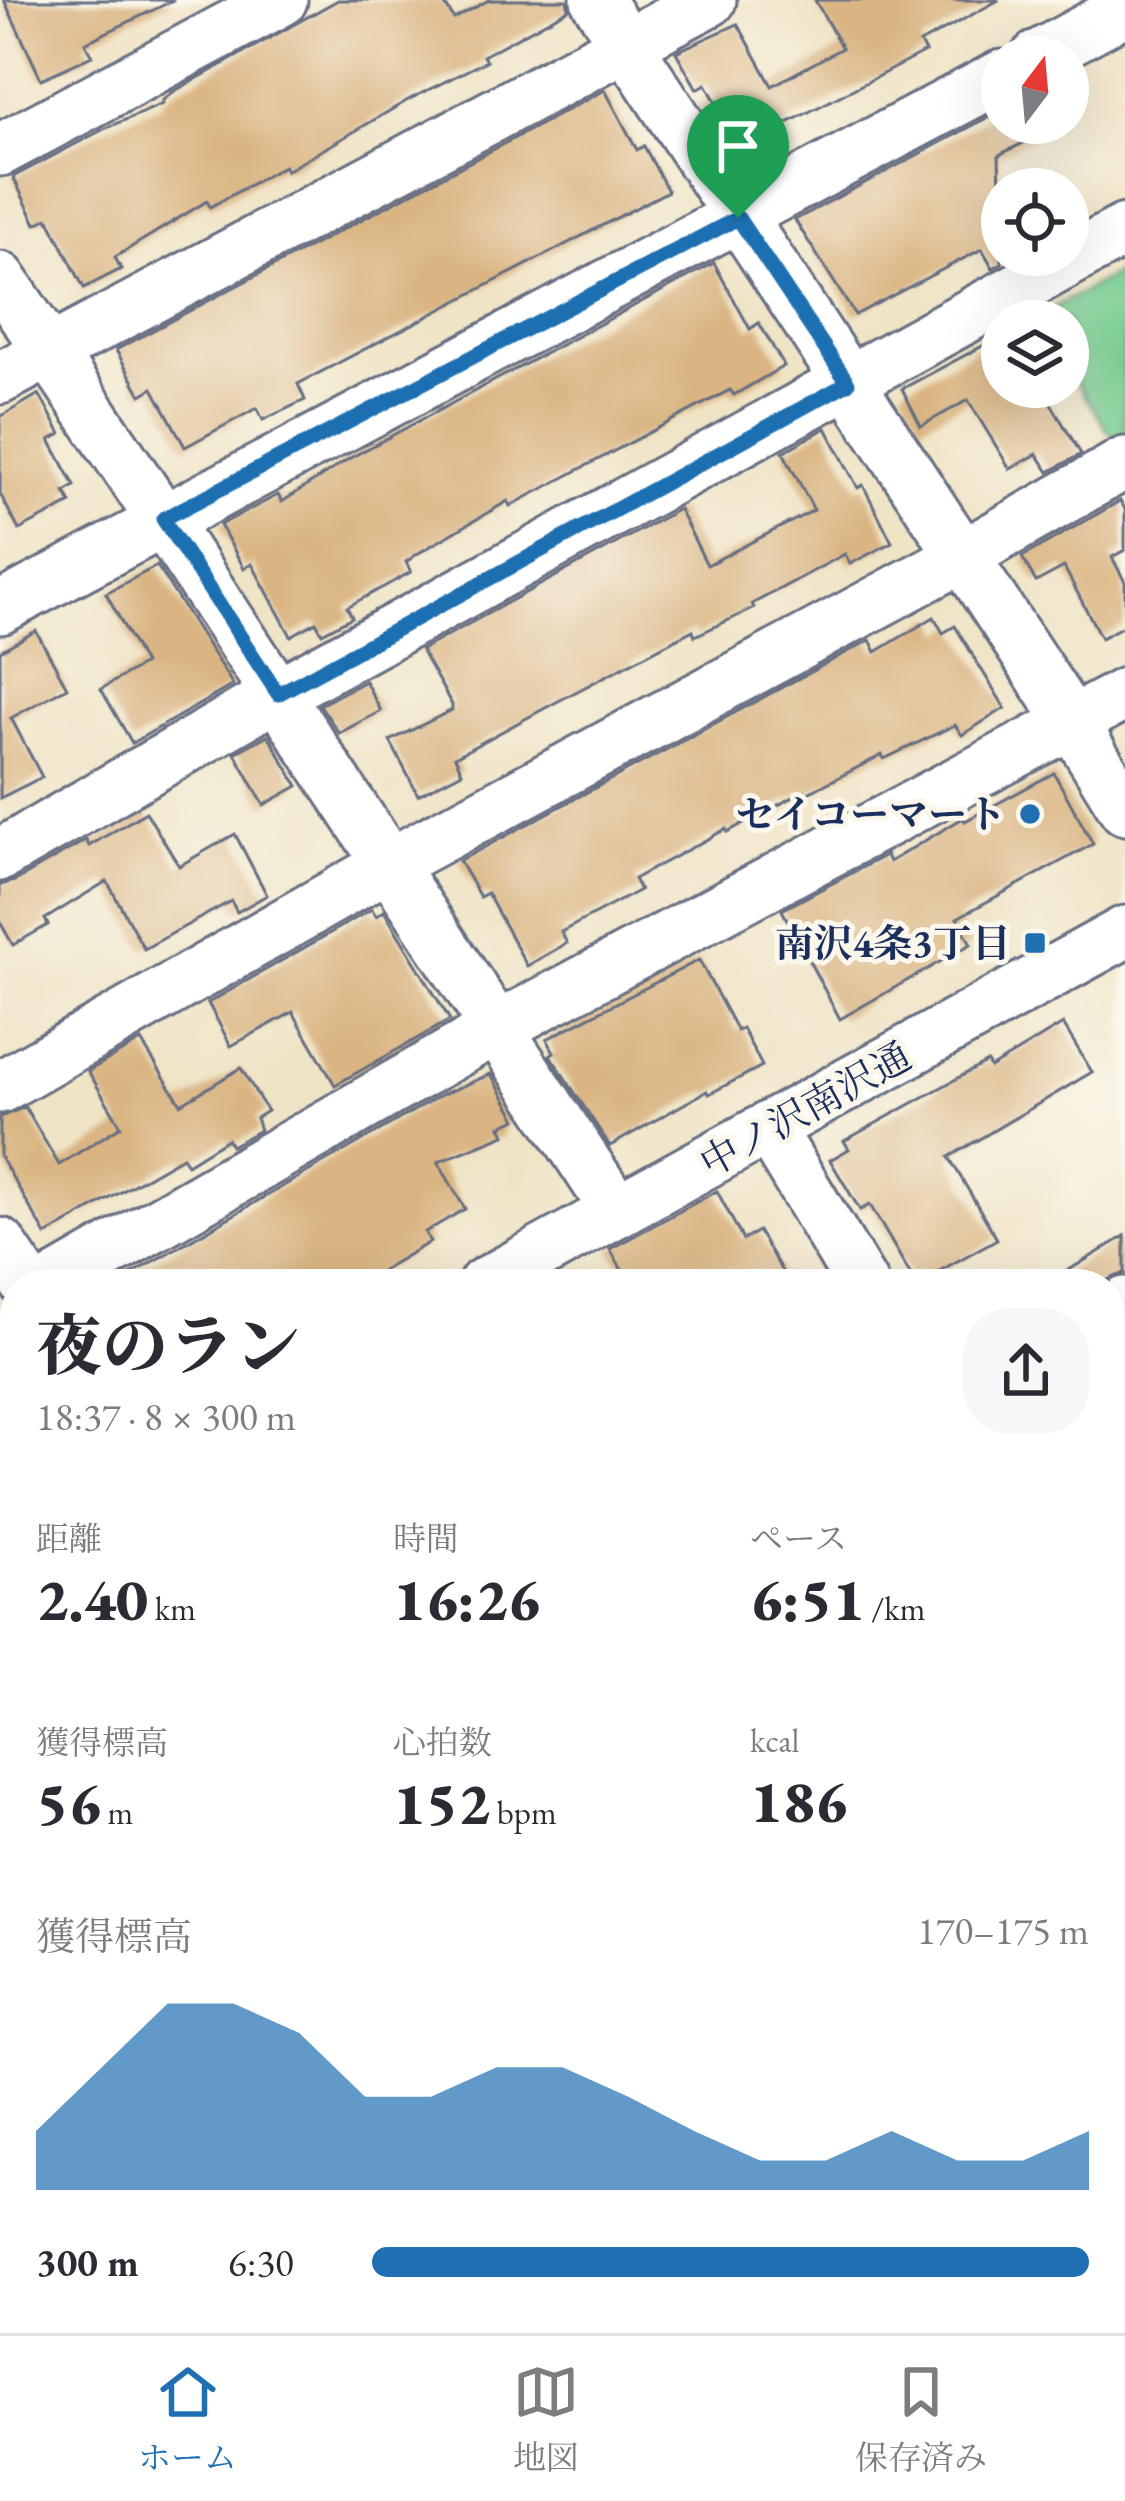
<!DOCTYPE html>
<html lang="ja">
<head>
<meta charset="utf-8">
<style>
	body { margin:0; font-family:"EB Garamond","Noto Serif JP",serif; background:#f7f7f7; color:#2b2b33; height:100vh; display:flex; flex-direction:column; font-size:45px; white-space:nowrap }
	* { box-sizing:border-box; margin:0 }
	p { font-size:39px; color:#7c7c81 }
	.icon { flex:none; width:66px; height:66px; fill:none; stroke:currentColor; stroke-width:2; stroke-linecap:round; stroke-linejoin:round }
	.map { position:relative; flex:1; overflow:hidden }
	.panel { position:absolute; left:0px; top:1269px; width:1125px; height:1065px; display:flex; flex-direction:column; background:#fff; border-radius:48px 48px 0 0; box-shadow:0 12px 48px #0002 }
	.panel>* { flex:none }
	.needle { width:78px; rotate:16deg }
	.fabs { position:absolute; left:981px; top:36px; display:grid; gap:24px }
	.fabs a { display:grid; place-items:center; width:108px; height:108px; border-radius:50%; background:#fff; box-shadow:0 12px 48px #0002; font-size:60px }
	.pin { position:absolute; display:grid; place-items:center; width:102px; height:102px; color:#fff; margin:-123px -51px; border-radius:50% 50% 50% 0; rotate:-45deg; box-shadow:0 0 12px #0007 }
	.pin .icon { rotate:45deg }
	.round { display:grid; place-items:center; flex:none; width:126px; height:126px; border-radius:48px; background:#f7f7f7 }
	.overview { display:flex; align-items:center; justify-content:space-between; height:204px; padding:0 36px }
	h1 { font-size:66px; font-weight:800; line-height:90px }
	.metrics { display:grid; grid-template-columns:repeat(3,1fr); gap:18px; height:204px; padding:12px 36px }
	.metrics div { display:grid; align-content:center }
	.metrics b { font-size:60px; font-weight:800 }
	.metrics small { font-size:33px; font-weight:400 }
	.metrics p { font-size:33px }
	.chart { height:336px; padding:24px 36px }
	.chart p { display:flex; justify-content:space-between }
	.chart svg { width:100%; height:216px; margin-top:12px; fill:#1f6fb2; opacity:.7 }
	ul { padding:0 36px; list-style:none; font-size:39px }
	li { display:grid; grid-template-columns:192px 144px 1fr; align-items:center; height:90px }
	li i { height:30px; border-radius:15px; background:#1f6fb2 }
	.tabs { display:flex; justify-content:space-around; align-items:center; height:168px; border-top:3px solid #e1e1e2; background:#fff; font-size:33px; color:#7c7c81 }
	.tabs a { display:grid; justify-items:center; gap:6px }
	.tabs .active { color:#1f6fb2 }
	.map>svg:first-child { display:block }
</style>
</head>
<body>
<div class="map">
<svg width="1125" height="2333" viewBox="0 0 1125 2333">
	<rect width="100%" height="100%" fill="#fbf7ec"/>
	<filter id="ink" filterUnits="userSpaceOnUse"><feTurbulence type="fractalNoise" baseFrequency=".00833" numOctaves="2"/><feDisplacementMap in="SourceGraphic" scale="24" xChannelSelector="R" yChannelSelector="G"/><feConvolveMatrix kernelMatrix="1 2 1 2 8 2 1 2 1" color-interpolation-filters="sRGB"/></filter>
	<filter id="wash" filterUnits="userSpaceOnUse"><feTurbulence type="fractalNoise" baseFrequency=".004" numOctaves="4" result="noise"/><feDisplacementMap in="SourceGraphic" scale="48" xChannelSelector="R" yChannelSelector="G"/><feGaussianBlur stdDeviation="2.7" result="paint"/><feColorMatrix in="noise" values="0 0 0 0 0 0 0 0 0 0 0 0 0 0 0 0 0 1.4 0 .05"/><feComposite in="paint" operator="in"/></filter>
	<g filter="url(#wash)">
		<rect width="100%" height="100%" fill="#f0e4c6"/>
		<polygon fill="#79ce92" stroke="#4a7e78" stroke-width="3" points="1125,269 1125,437 1116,442 1068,371 1068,321 1033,319"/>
		<g id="blocks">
			<g fill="#dab583">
				<polygon points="4,0 174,0 85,43 92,56 41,79"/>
				<polygon points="338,0 442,0 454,19 489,0 567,0 569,9 483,56 486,61 410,99 286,171 284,166 210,207 207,201 115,257 121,269 84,288 48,218 36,224 13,177 106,128 163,104 162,101 173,92"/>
				<polygon points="815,0 999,0 920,43 925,52 741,147 706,84 697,89 676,52 738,24 772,86 842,48"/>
				<polygon points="605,90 637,150 644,146 668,191 298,384 305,400 263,420 257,408 185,447 153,388 141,395 116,350"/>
				<polygon points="1002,110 1002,123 1064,123 999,155 1002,263 993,268 982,249 855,315 795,220"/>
				<polygon points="714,263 750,329 759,323 784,366 734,395 730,390 510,506 508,501 417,554 406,562 411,572 347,607 352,617 322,633 316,622 291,636 252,564 244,568 220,525 278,495 282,502 350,458"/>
				<polygon points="990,342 1002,365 1002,387 1041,387 1081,454 1049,472 1037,454 1010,469 968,400 921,426 902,389"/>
				<polygon points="39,394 61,434 50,440 75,486 65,492 71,503 19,530 0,494 0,417"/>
				<polygon points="826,428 858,488 863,485 892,542 850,564 845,554 752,604 754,608 695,636 693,630 549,706 455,757 462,772 418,795 390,741 452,710 452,705 421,650 679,509 707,565 814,510 783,452"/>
				<polygon points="1120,501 1125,509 1125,550 1112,557 1125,582 1125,625 1101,638 1064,567 1036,582 1022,557"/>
				<polygon points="157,566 233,685 132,743 101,689 144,664 106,593"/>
				<polygon points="934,617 943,633 955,626 1005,708 962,735 955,725 884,759 882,755 806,794 805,791 727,832 726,829 634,879 640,890 561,932 567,943 527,966 487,893 480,897 459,861 870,640 876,652"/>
				<polygon points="36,631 67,687 11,718 42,777 0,798 0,651"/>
				<polygon points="365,681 381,711 339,733 320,705"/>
				<polygon points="268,735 298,786 264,805 235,753"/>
				<polygon points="1054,773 1093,844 957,918 971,944 840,1019 782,910 886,855 889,862 963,818 965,821"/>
				<polygon points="146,812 179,866 235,834 267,895 237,912 231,901 144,949 107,881 45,919 48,925 13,945 0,922 0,885 15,881 86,840 89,846"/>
				<polygon points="372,909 376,916 384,911 450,1020 335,1085 293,1012 231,1046 208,1003"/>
				<polygon points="699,960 737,1031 742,1028 762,1066 709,1094 707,1091 610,1146 550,1055 554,1052 547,1039"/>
				<polygon points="1063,1024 1092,1072 949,1157 997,1239 916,1284 870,1205 860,1210 830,1160 849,1149 844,1141 987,1062 990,1068"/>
				<polygon points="141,1041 181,1104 241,1068 267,1111 256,1118 260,1130 231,1146 227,1139 187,1164 182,1157 46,1235 0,1156 0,1117 25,1107 59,1165 121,1126 88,1071"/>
				<polygon points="491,1074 517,1119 501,1126 505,1135 438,1162 465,1209 425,1232 430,1242 358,1284 114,1284 441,1095"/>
				<polygon points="717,1191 743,1240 758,1231 783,1273 765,1284 630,1284 610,1249"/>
				<polygon points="1125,1236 1125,1273 1098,1284 1046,1284"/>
			</g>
		</g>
	</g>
	<g filter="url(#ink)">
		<use href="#blocks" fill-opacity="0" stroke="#666e82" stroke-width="3"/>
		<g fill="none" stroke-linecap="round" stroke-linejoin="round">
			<g stroke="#666e82" stroke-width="57">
				<g id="minor">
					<polyline points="597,0 1073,724 1125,809"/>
					<polyline points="1037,57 1125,9"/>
					<polyline points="0,150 281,0"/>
					<polyline points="0,278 162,519 617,1211"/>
					<polyline points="0,378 710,0"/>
					<polyline points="0,608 1002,76"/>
					<polyline points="0,855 278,694 1125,230"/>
					<polyline points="0,1087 390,864 963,556 1125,463"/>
					<polyline points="769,1129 862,1284"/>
					<polyline points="0,1244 27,1284"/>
					<polyline points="52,1284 497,1028 1125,694"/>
					<polyline points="484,1284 1125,932"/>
					<polyline points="1110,1312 1125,1303"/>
					<polyline points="0,1550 15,1542"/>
					<polyline points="1110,1698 1125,1723"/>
					<polyline points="1110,1854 1125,1846"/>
					<polyline points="0,1860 15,1900"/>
					<polyline points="0,2155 15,2143"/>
					<polyline points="1110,2172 1125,2197"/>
					<polyline points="177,2319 183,2333"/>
					<polyline points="372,2319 379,2333"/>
					<polyline points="609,2319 617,2333"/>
					<polyline points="749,2319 757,2333"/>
					<polyline points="968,2319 976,2333"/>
					<polyline points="75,2333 90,2319"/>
				</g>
			</g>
			<use href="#minor" stroke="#fff" stroke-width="51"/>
		</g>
	</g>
	<g fill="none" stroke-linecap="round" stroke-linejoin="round" filter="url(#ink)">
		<g stroke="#fff" stroke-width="24">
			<polygon id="route" points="738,218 848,383 278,694 163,519"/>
		</g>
		<use href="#route" stroke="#1f6fb2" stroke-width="15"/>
	</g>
	<g fill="#1f6fb2" stroke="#fbf7ec" stroke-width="4.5">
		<circle cx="1030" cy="814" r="12"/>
		<rect x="1023" y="931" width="24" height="24" rx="6"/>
	</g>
	<g text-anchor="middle" stroke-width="10" stroke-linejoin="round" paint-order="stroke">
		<g font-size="39" font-weight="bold" fill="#1b2f5e" stroke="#fbf7ec" text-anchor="end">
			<text x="1006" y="828">セイコーマート</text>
			<text x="1011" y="957">南沢4条3丁目</text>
		</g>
		<g font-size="39" fill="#1b2f5e" stroke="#fbf7ec">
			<text transform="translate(805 1109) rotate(-29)" y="14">中ノ沢南沢通</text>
		</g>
	</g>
</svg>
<div class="fabs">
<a><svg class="needle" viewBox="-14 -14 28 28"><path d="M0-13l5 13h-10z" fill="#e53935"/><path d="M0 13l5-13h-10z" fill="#7c7c81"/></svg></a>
<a><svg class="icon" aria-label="locate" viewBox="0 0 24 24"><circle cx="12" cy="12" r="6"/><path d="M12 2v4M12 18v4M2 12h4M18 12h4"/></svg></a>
<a><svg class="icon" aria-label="layers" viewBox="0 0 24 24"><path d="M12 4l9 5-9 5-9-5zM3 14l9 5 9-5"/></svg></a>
</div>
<div class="pin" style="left:738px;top:218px;background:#1e9e55"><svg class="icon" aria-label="arrive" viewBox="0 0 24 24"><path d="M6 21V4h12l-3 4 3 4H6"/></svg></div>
<section class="panel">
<div class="overview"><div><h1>夜のラン</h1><p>18:37 · 8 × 300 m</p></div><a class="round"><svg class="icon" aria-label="share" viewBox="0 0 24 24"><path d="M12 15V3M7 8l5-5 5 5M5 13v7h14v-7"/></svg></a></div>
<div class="metrics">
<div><p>距離</p><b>2.40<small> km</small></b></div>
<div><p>時間</p><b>16:26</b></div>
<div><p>ペース</p><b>6:51<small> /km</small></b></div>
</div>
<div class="metrics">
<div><p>獲得標高</p><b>56<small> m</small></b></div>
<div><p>心拍数</p><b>152<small> bpm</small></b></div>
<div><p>kcal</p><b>186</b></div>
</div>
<div class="chart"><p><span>獲得標高</span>170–175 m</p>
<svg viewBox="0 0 160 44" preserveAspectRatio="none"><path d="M0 44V32L10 19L20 6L30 6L40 12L50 25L60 25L70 19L80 19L90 25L100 32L110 38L120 38L130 32L140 38L150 38L160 32V44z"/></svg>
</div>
<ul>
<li><b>300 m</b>6:30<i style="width:100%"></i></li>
</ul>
</section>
</div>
<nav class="tabs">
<a class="active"><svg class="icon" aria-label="home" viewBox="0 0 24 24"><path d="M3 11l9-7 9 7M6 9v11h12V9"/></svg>ホーム</a>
<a><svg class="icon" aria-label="map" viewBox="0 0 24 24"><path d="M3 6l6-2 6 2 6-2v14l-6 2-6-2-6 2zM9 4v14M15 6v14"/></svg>地図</a>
<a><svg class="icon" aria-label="saved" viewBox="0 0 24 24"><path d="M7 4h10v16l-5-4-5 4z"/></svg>保存済み</a>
</nav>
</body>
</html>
